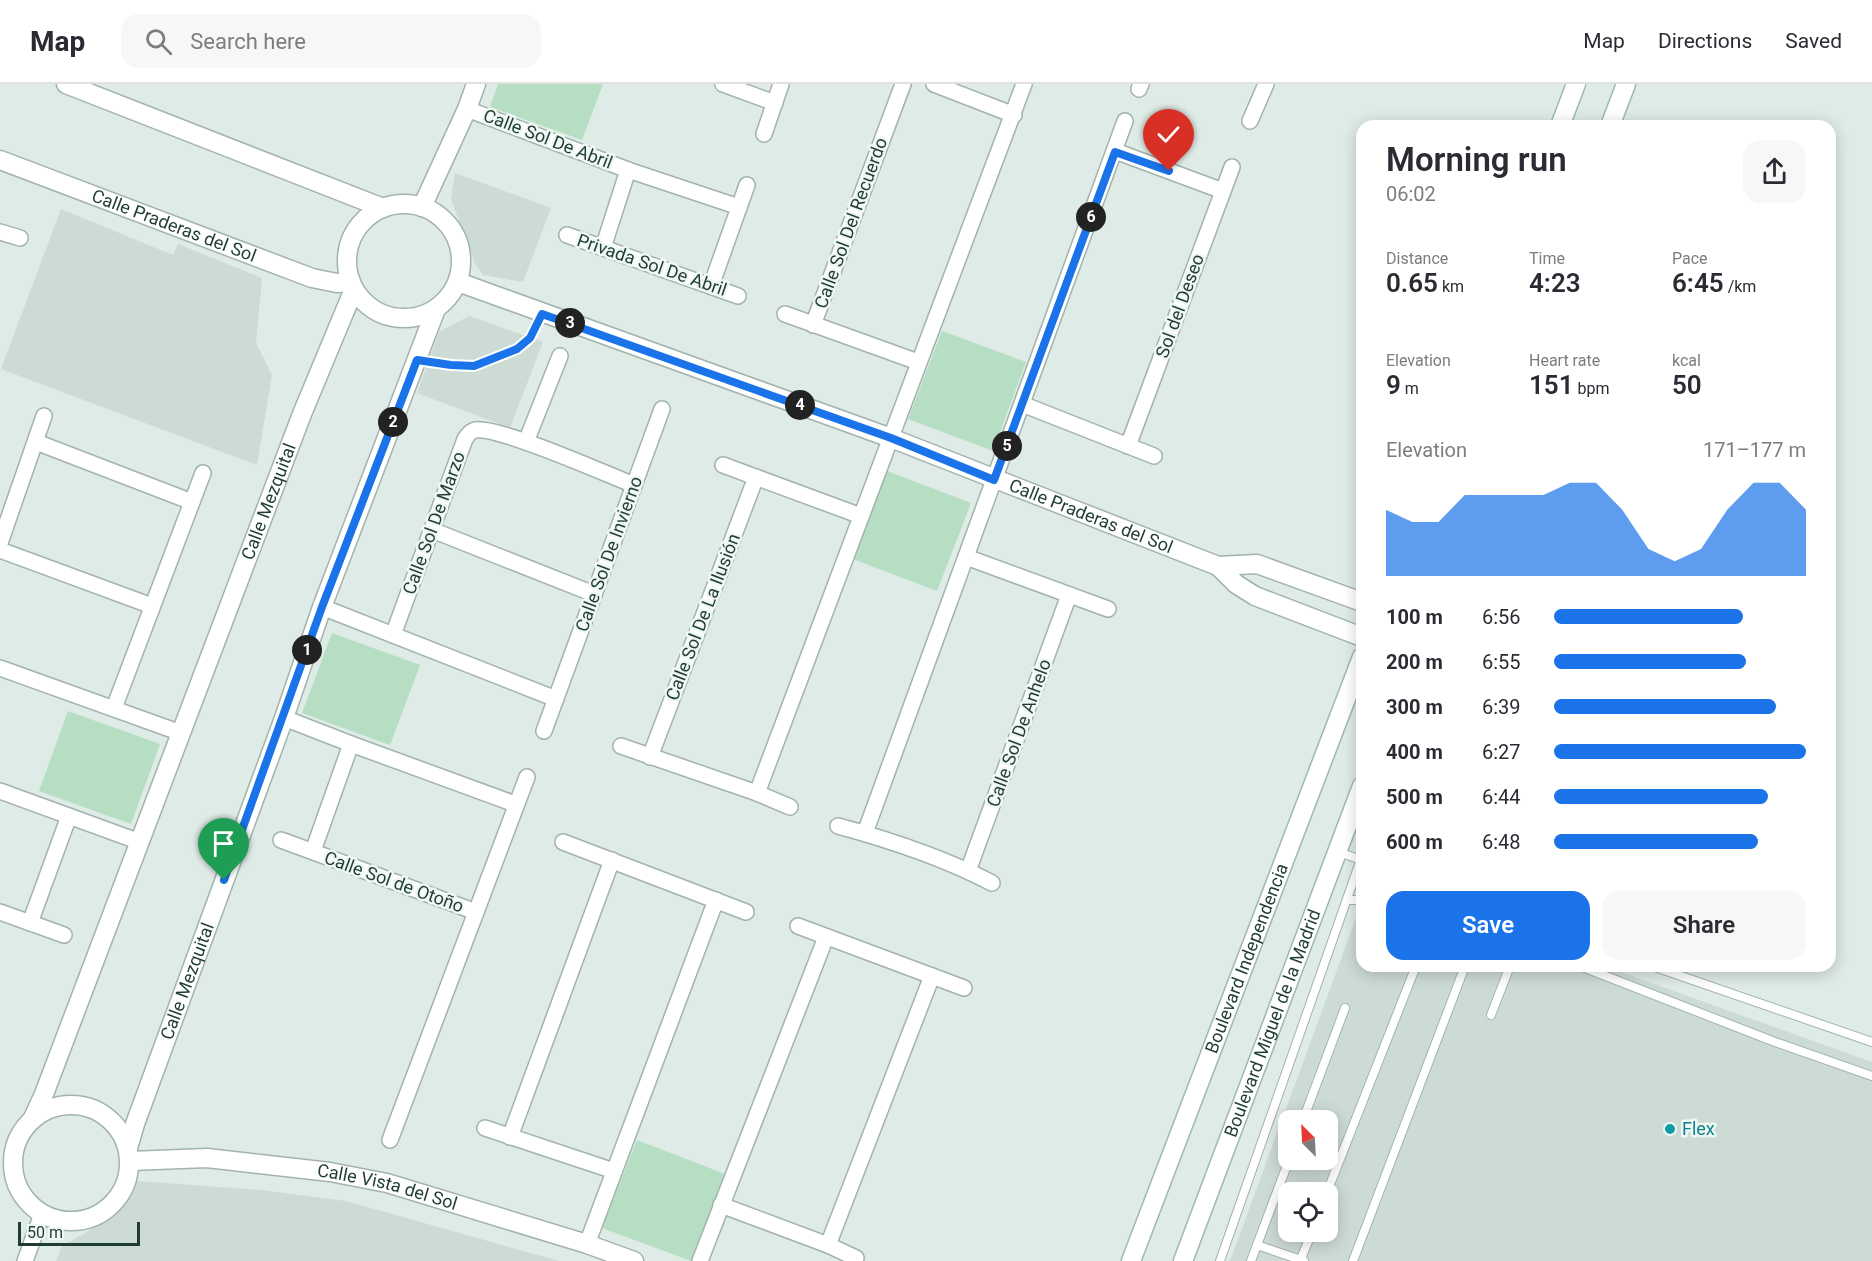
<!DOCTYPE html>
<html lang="en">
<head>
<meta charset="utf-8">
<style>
	body { margin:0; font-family:Roboto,sans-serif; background:#f7f7f7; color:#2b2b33; height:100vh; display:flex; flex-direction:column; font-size:22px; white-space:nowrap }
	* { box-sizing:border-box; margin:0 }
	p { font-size:20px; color:#7c7c81 }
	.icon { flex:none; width:33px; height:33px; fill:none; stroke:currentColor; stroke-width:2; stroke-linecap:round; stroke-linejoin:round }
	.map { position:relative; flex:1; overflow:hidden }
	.side { position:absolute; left:1356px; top:36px; width:480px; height:852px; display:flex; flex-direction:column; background:#fff; border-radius:18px; box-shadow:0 3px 15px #0003 }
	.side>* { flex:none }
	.needle { width:39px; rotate:336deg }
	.controls { position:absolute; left:1278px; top:1026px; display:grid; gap:12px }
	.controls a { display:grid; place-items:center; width:60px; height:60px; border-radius:12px; background:#fff; box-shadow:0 3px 15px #0003; font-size:30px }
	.scale { position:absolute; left:18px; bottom:15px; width:122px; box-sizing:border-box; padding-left:6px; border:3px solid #1f3d36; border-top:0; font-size:16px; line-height:21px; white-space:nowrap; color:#1f3d36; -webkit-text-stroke:4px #f0f8f4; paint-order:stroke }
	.pin { position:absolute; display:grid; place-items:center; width:51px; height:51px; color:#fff; margin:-62px -26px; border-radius:50% 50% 50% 0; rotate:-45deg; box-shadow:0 0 6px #0007 }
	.pin .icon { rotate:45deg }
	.km { position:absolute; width:30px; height:30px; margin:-15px; border-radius:50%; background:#222; color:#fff; font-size:16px; line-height:30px; text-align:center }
	.round { display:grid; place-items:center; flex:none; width:63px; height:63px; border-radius:18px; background:#f7f7f7 }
	.head { display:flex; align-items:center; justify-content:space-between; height:102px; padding:0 30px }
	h1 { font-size:33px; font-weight:600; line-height:45px }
	.stats { display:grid; grid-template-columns:repeat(3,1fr); gap:9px; height:102px; padding:6px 30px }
	.stats div { display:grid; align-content:center }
	.stats b { font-size:26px; font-weight:600 }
	.stats small { font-size:16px; font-weight:400 }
	.stats p { font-size:16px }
	.chart { height:168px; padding:12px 30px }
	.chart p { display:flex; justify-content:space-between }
	.chart svg { width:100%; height:108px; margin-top:6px; fill:#1a73e8; opacity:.7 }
	.cta { display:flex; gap:12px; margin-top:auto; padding:12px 30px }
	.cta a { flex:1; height:69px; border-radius:18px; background:#1a73e8; color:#fff; font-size:24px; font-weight:600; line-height:69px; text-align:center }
	.cta a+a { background:#f7f7f7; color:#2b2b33 }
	ul { padding:0 30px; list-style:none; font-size:20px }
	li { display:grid; grid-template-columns:96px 72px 1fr; align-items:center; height:45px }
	li i { height:15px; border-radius:8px; background:#1a73e8 }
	header { display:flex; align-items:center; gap:36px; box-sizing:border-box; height:84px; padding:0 30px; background:#fff; border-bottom:2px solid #e1e1e2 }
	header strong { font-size:28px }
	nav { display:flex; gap:33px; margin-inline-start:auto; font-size:21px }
	.search { width:420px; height:54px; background:#f7f7f7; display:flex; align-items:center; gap:15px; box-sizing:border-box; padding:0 21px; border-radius:18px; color:#7c7c81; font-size:22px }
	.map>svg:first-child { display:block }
</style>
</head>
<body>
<header>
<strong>Map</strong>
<div class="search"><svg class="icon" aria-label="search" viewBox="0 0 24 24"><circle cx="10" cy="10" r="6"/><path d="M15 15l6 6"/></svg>Search here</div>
<nav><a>Map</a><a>Directions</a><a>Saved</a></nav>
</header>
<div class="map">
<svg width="1872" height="1177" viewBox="0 0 1872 1177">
	<rect width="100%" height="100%" fill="#dfebe6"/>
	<g fill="#cddbd5" fill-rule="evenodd">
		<polygon points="455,89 551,124 523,198 483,191 475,180 451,115"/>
		<polygon points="61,125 173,171 178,160 262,194 256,259 272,291 257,381 1,285"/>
		<polygon points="469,232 543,258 510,344 417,309 439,248"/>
		<path d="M1362,818V882H1604L1872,978V1177H1230ZM1288,1036H1328V1076H1288ZM1288,1108H1328V1148H1288Z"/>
		<polygon points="137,1097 261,1106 346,1117 559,1177 56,1177 62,1162 108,1136 130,1114"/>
	</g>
	<g fill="#b6dec3">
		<polygon points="498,0 603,0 582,56 490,23"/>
		<polygon points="942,247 1026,278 993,367 908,335"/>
		<polygon points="887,387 971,419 937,507 853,475"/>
		<polygon points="332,549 420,581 390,661 302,629"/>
		<polygon points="68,627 160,660 131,740 39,707"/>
		<polygon points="637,1056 725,1090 691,1177 602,1144"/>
	</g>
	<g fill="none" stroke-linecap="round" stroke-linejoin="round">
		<g stroke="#a2b3ae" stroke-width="10">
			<g id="service">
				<polyline points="418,276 451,281 474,282 498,273 517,265 530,254 542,230"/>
				<polyline points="1338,768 1362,776"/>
				<polyline points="1347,816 1362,816"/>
				<polyline points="1580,882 1775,958 1872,992"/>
				<polyline points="1652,882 1872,958"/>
				<polyline points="1491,931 1510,882"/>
				<polyline points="1303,1036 1345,924"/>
				<polyline points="1327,1108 1416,882"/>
				<polyline points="1257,1161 1304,1177"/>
				<polyline points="1220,1177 1361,775"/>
				<polyline points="1251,1177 1289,1076"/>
				<polyline points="1300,1177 1312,1148"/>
				<polyline points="1353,1177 1465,882"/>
			</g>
		</g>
		<g stroke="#a2b3ae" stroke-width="18">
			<g id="minor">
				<polyline points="723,0 775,19"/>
				<polyline points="934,0 1014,31"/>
				<polyline points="1139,5 1141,0"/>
				<polyline points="467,25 628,86 739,123"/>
				<polyline points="1250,37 1266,0"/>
				<polyline points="764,50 781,0"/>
				<polyline points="1115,67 1223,107"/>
				<polyline points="0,148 20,154"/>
				<polyline points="567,151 738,212"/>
				<polyline points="603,164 628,86"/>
				<polyline points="711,202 747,101"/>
				<polyline points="785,230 918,278"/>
				<polyline points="813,241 903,0"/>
				<polyline points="1022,320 1154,372"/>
				<polyline points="36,358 192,418"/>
				<polyline points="526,358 560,272"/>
				<polyline points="1128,362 1232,83"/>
				<polyline points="723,381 861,432"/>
				<polyline points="432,446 594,510"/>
				<polyline points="0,459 44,332"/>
				<polyline points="0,466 152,522"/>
				<polyline points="966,473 1108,525"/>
				<polyline points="322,523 556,615"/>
				<path d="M393,551L465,355C468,351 470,347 475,346C499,342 606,390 634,401"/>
				<polyline points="0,584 181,649"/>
				<polyline points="114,624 203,389"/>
				<polyline points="284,634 351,660 515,720"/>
				<polyline points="544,647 662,325"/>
				<polyline points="621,662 757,709 790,723"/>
				<polyline points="650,673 756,393"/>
				<polyline points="0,707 140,758"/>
				<polyline points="757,709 1024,0"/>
				<path d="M838,742C890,756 944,774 992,799"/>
				<polyline points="865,749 1125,37"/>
				<polyline points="281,756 476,828"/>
				<polyline points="563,758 746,828"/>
				<polyline points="313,767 351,660"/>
				<polyline points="968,787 1069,511"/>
				<polyline points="0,828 64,851"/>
				<polyline points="30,839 69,732"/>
				<polyline points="798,842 964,904"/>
				<polyline points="485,1044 614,1087"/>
				<polyline points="510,1053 612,776"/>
				<polyline points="390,1056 527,693"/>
				<polyline points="721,1121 828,1161 856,1174"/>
				<polyline points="587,1160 716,816"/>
				<polyline points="828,1161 932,892"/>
				<polyline points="25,1177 42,1130"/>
				<polyline points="700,1177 826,853"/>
			</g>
		</g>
		<g stroke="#a2b3ae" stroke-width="21">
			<g id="tertiary">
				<polyline points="66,0 383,124"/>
				<path id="s1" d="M0,76L312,194L337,199L351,198"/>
				<circle cx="404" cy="177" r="57"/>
				<polyline points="422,123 467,25 476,0"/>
				<path id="s2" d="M458,198L891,354L1218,482L1236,500L1255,512L1362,553"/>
				<polyline points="1218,482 1257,480 1362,518"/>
				<circle cx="71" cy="1079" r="58"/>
				<path id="s3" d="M33,1034L44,1010L302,330L354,205"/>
				<path id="s4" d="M128,1064L135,1040L284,634L322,523L436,225"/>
				<path id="s5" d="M130,1077L207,1074L330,1088L387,1099L587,1160L634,1177"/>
			</g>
		</g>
		<g stroke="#9db8af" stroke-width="21">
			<g id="secondary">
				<polyline points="1560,42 1576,0"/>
				<polyline points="1610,42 1626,0"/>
				<path id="s6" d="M1131,1177L1362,573"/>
				<path id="s7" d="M1183,1177L1362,702"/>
			</g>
		</g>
		<use href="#service" stroke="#fff" stroke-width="8"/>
		<use href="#minor" stroke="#fff" stroke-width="15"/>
		<use href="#tertiary" stroke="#fff" stroke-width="18"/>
		<use href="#secondary" stroke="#fff" stroke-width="18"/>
	</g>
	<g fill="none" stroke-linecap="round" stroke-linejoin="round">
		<g stroke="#fff" stroke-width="12">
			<polyline id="route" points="224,796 322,523 417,276 451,281 474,282 517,265 530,254 542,230 891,354 994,396 1115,68 1169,87"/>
		</g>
		<use href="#route" stroke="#1a73e8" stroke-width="8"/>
	</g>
	<circle fill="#0f9aa8" stroke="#f0f8f4" stroke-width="2" cx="1670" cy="1045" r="6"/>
	<g text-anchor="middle" stroke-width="5" stroke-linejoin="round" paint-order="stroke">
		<g font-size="18" fill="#1f3d36" stroke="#f0f8f4">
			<text transform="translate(548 55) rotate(21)" y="6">Calle Sol De Abril</text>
			<text transform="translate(851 139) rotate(-70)" y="6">Calle Sol Del Recuerdo</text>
			<text dy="6" stroke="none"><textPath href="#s1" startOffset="186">Calle Praderas del Sol</textPath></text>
			<text transform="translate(652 181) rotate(19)" y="6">Privada Sol De Abril</text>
			<text transform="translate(1180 222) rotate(-70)" y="6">Sol del Deseo</text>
			<text dy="6" stroke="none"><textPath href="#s3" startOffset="660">Calle Mezquital</textPath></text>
			<text dy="6" stroke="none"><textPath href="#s2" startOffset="675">Calle Praderas del Sol</textPath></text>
			<text transform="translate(434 439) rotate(-70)" y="6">Calle Sol De Marzo</text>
			<text transform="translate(609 470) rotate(-70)" y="6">Calle Sol De Invierno</text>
			<text transform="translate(703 533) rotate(-69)" y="6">Calle Sol De La Ilusión</text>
			<text transform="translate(1019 649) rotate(-70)" y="6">Calle Sol De Anhelo</text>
			<text transform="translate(394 798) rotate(20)" y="6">Calle Sol de Otoño</text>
			<text dy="6" stroke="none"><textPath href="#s6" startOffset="324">Boulevard Independencia</textPath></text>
			<text dy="6" stroke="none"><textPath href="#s4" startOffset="177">Calle Mezquital</textPath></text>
			<text dy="6" stroke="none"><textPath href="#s7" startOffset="254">Boulevard Miguel de la Madrid</textPath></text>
			<text dy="6" stroke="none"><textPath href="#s5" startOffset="260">Calle Vista del Sol</textPath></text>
		</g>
		<g font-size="18" fill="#0d838f" stroke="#f0f8f4" text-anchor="start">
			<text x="1682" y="1051">Flex</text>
		</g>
	</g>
</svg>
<div class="controls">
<a><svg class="needle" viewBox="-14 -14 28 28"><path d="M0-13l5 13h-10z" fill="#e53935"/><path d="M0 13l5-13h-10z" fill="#7c7c81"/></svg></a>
<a><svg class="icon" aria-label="locate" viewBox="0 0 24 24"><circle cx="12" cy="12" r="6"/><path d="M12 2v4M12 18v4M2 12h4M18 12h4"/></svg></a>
</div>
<div class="scale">50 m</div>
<div class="pin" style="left:224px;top:796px;background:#1e9e55"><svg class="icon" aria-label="arrive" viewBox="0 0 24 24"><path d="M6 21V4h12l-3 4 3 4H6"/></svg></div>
<div class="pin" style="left:1169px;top:87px;background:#d93025"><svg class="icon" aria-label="check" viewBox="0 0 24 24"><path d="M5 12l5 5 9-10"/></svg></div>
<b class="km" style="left:307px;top:566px">1</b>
<b class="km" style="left:393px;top:338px">2</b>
<b class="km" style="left:570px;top:239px">3</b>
<b class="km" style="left:800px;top:321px">4</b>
<b class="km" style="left:1007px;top:362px">5</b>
<b class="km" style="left:1091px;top:133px">6</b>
<section class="side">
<div class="head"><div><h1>Morning run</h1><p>06:02</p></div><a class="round"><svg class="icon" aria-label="share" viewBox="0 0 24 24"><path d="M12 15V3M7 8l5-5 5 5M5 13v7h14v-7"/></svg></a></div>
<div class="stats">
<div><p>Distance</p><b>0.65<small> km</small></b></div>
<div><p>Time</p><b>4:23</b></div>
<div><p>Pace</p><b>6:45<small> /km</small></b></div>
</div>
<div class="stats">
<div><p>Elevation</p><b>9<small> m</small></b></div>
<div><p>Heart rate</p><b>151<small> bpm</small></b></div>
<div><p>kcal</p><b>50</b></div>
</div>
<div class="chart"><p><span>Elevation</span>171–177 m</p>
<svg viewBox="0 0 160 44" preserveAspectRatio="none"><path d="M0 44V17L10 22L20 22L30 11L40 11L50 11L60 11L70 6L80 6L90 17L100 33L110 38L120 33L130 17L140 6L150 6L160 17V44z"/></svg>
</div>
<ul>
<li><b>100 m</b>6:56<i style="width:75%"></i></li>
<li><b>200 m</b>6:55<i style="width:76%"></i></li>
<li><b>300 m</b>6:39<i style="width:88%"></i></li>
<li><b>400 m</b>6:27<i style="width:100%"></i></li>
<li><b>500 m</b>6:44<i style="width:85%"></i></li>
<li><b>600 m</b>6:48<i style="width:81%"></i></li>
</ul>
<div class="cta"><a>Save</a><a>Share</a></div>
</section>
</div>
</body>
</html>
